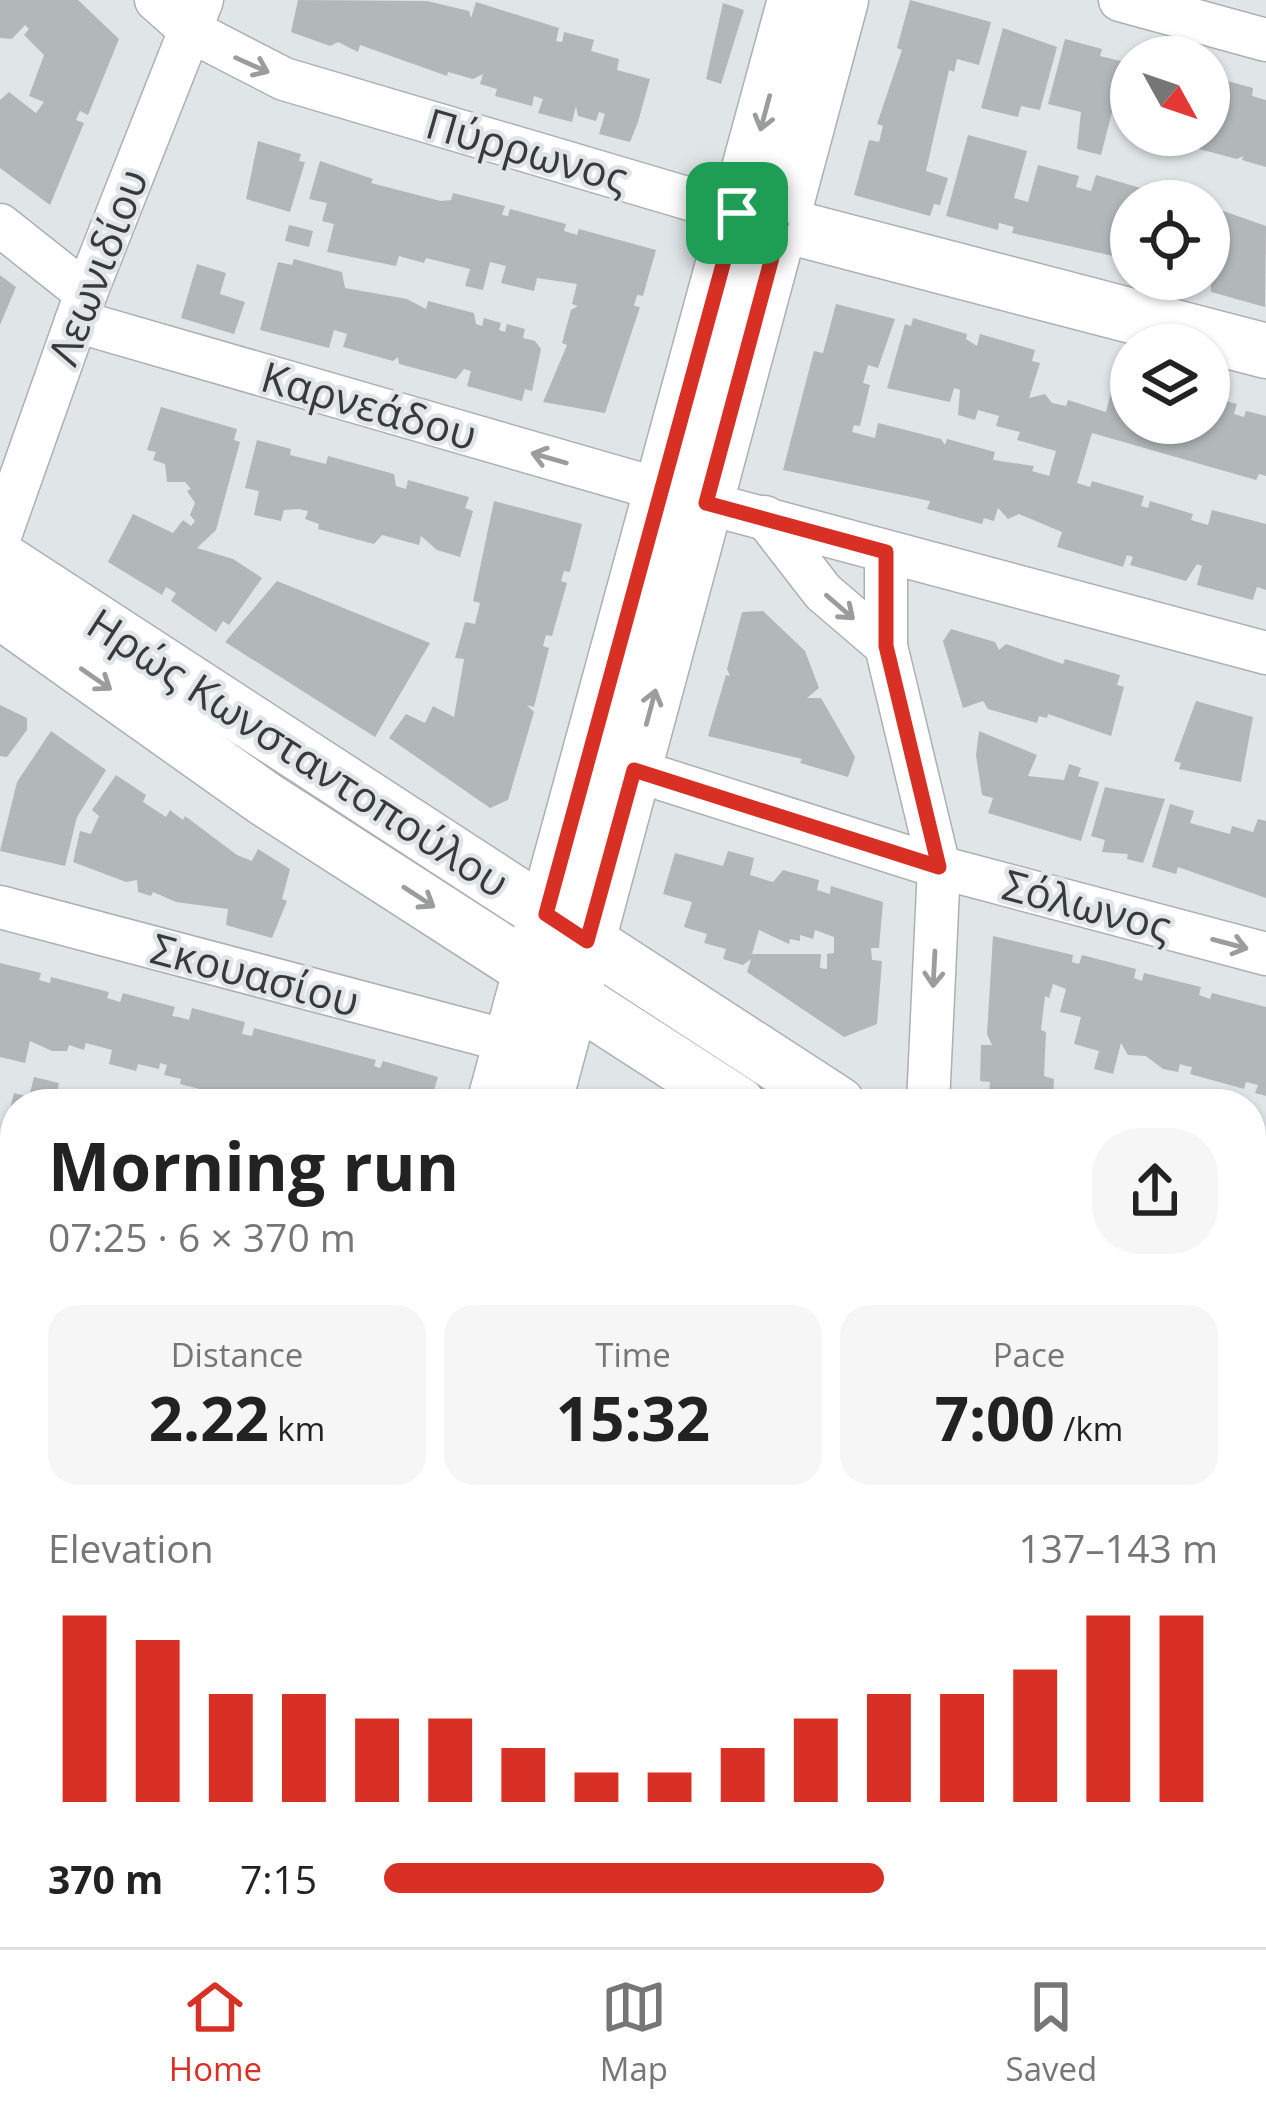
<!DOCTYPE html>
<html lang="en">
<head>
<meta charset="utf-8">
<style>
	body { margin:0; font-family:"Open Sans",sans-serif; background:#f6f6f6; color:#222; height:100vh; display:flex; flex-direction:column; font-size:45px; white-space:nowrap }
	* { box-sizing:border-box; margin:0 }
	p { font-size:39px; color:#767676 }
	.icon { flex:none; width:66px; height:66px; fill:none; stroke:currentColor; stroke-width:2; stroke-linecap:round; stroke-linejoin:round }
	.map { position:relative; flex:1; overflow:hidden }
	.sheet { position:absolute; left:0px; top:1089px; width:1266px; height:858px; display:flex; flex-direction:column; background:#fff; border-radius:48px 48px 0 0; box-shadow:0 3px 9px #0004 }
	.sheet>* { flex:none }
	.needle { width:78px; rotate:130deg }
	.buttons { position:absolute; left:1110px; top:36px; display:grid; gap:24px }
	.buttons a { display:grid; place-items:center; width:120px; height:120px; border-radius:50%; background:#fff; box-shadow:0 3px 9px #0004; font-size:60px }
	.pin { position:absolute; display:grid; place-items:center; width:102px; height:102px; color:#fff; margin:-51px; border-radius:24px; box-shadow:0 6px 18px #0006 }
	.round { display:grid; place-items:center; flex:none; width:126px; height:126px; border-radius:48px; background:#f6f6f6 }
	.overview { display:flex; align-items:center; justify-content:space-between; height:204px; padding:0 48px }
	h1 { font-size:66px; font-weight:700; line-height:90px }
	.stats { display:grid; grid-template-columns:repeat(3,1fr); gap:18px; height:204px; padding:12px 48px }
	.stats div { display:grid; align-content:center; border-radius:30px; background:#f6f6f6; text-align:center }
	.stats b { font-size:60px; font-weight:700 }
	.stats small { font-size:33px; font-weight:400 }
	.stats p { font-size:33px }
	.chart { height:336px; padding:24px 48px }
	.chart p { display:flex; justify-content:space-between }
	.chart svg { width:100%; height:216px; margin-top:12px; stroke:#d93025; stroke-width:6 }
	ul { padding:0 48px; list-style:none; font-size:39px }
	li { display:grid; grid-template-columns:192px 144px 1fr; align-items:center; height:90px }
	li i { height:30px; border-radius:15px; background:#d93025 }
	.menu { display:flex; justify-content:space-around; align-items:center; height:168px; border-top:3px solid #e0e0e0; background:#fff; font-size:33px; color:#767676 }
	.menu a { display:grid; justify-items:center; gap:6px }
	.menu .on { color:#d93025 }
	.map>svg:first-child { display:block }
</style>
</head>
<body>
<div class="map">
<svg width="1266" height="1947" viewBox="0 0 1266 1947">
	<rect width="100%" height="100%" fill="#e0e5e8"/>
	<g fill="#b2b7ba" fill-rule="evenodd">
		<polygon points="0,0 78,0 119,39 88,115 80,111 76,120 84,123 50,205 0,168 0,100 9,92 36,113 44,102 29,96 44,55 24,35 29,29 25,25 12,39 0,38"/>
		<polygon points="298,0 427,1 469,11 471,18 476,2 559,28 556,41 562,42 564,32 594,40 591,51 619,59 617,70 650,79 638,122 630,142 599,134 605,114 599,112 596,121 578,116 576,106 572,122 538,113 543,99 534,96 532,106 495,96 497,89 480,84 483,74 473,79 448,72 447,76 360,45 358,52 338,42 330,46 291,32"/>
		<polygon points="910,0 991,22 979,65 957,59 954,72 949,70 926,171 948,178 940,205 934,204 930,216 854,195 869,140 879,142 883,126 877,124 902,50 897,48"/>
		<polygon points="723,3 744,10 721,84 706,79"/>
		<polygon points="1003,28 1057,47 1040,110 1021,106 1018,117 981,108"/>
		<polygon points="1065,39 1102,49 1100,56 1125,62 1101,155 1077,149 1081,112 1048,104"/>
		<polygon points="1209,76 1253,88 1252,96 1266,100 1266,167 1242,160 1243,156 1237,159 1180,144 1181,139 1170,136 1209,135"/>
		<polygon points="968,135 1027,151 1014,198 1028,202 1038,165 1079,176 1076,187 1091,191 1096,175 1185,201 1131,201 1131,260 1012,233 1014,227 999,223 998,230 946,216"/>
		<polygon points="258,141 301,154 299,161 305,162 290,212 246,199"/>
		<polygon points="320,161 373,179 371,183 441,201 451,200 453,193 505,206 502,215 508,216 510,209 566,224 564,231 577,235 579,229 656,250 643,296 637,295 634,306 640,307 605,413 543,402 567,345 562,343 571,310 578,306 572,304 577,284 537,278 534,291 501,283 506,266 490,262 483,290 465,286 470,269 426,258 424,263 399,256 396,266 327,252 334,224 322,221 327,203 309,199"/>
		<polygon points="1209,206 1266,226 1265,307 1211,292"/>
		<polygon points="289,225 313,231 309,247 285,241"/>
		<polygon points="294,259 342,272 345,288 407,299 426,309 428,301 474,313 476,324 482,326 484,318 501,323 499,330 505,332 507,324 525,329 523,338 535,341 541,349 532,391 525,389 522,401 467,386 471,371 464,369 456,379 399,364 398,357 393,361 343,347 347,334 334,330 329,348 260,330 278,262 292,265"/>
		<polygon points="197,264 226,273 220,294 245,302 234,334 181,318"/>
		<polygon points="0,275 16,287 0,325"/>
		<polygon points="836,304 895,319 878,368 868,365 863,383 870,385 860,426 854,425 852,432 875,438 878,423 941,439 945,445 947,439 995,452 993,460 1034,466 1032,471 1049,476 1056,451 1017,440 1020,432 996,426 999,416 978,410 975,420 958,415 960,390 954,388 950,402 887,388 905,324 911,326 913,318 967,334 966,339 977,346 980,334 1035,350 1032,361 1040,363 1029,398 1045,394 1052,403 1066,406 1068,400 1106,412 1115,377 1131,381 1131,423 1209,423 1209,397 1237,404 1234,414 1244,417 1246,411 1266,416 1266,476 1259,474 1256,480 1092,433 1077,483 1090,487 1092,481 1144,496 1141,506 1148,508 1150,501 1193,514 1191,520 1208,525 1212,510 1266,524 1266,590 1257,587 1253,600 1197,585 1202,566 1197,564 1186,581 1130,565 1133,557 1127,555 1123,567 1057,547 1062,532 1019,514 1008,519 998,508 994,521 984,518 982,524 927,509 930,501 783,470 814,351 823,353"/>
		<polygon points="161,407 237,429 234,440 240,442 216,530 197,548 233,559 262,578 229,625 223,621 216,632 171,601 176,593 166,587 162,595 108,562 133,514 173,533 183,520 191,526 195,521 190,515 195,503 187,491 191,489 185,482 167,482 165,464 153,460 156,452 147,450"/>
		<polygon points="257,440 291,449 290,455 326,464 328,456 394,474 396,486 406,489 408,480 469,497 465,508 473,511 460,557 437,550 421,536 419,545 382,535 374,544 318,529 319,524 305,519 308,511 299,509 284,510 281,521 254,515 259,491 245,488"/>
		<polygon points="494,501 582,524 570,572 564,571 561,581 567,583 552,636 546,635 543,646 549,648 534,707 527,705 534,712 508,800 490,808 389,738 406,714 425,723 433,706 454,717 464,659 455,658 465,622 475,624 480,603 473,601"/>
		<polygon points="277,581 430,643 375,737 225,642"/>
		<polygon points="763,611 805,651 819,688 807,698 821,698 855,757 848,777 800,763 802,759 708,736 726,675 730,676 727,669 742,612"/>
		<polygon points="951,629 995,642 999,650 1006,644 1063,664 1065,659 1120,675 1117,685 1124,687 1111,736 1048,714 1047,718 1039,716 1037,723 988,709 983,701 963,708 943,641"/>
		<polygon points="1196,701 1253,717 1241,782 1179,769 1181,763 1174,761"/>
		<polygon points="0,705 27,718 27,730 7,757 0,756"/>
		<polygon points="51,731 106,770 77,817 65,866 0,851 17,782"/>
		<polygon points="979,731 1037,755 1028,776 1064,780 1069,764 1081,768 1078,776 1099,782 1081,841 988,813 993,798 982,795 976,755"/>
		<polygon points="116,775 146,795 143,802 166,817 170,810 183,820 185,816 237,855 252,861 258,849 290,869 282,899 287,901 272,938 226,925 228,909 176,902 153,892 151,896 138,892 137,880 126,882 73,862 80,831 91,834 99,816 92,810"/>
		<polygon points="1105,787 1165,799 1143,863 1127,859 1128,854 1102,852 1105,840 1091,836"/>
		<polygon points="1170,804 1194,811 1190,823 1230,834 1232,826 1253,832 1258,819 1266,821 1266,898 1178,867 1176,874 1152,867"/>
		<path d="M728,851L754,858L750,875L773,882L783,870L819,880L817,890L830,894L831,886L883,902L879,948H871L872,960L882,961L877,1024L844,1037L747,972L751,959L743,965L723,959L726,949L704,943L707,934L684,927L692,902L663,894L675,853L723,866ZM759,930L789,944L790,939L800,941V935L813,939L815,930L834,937V953L827,954V969L820,968L821,954H752Z"/>
		<polygon points="993,936 1073,955 1072,962 1079,964 1082,955 1136,969 1134,978 1142,981 1144,973 1201,987 1199,995 1210,999 1212,993 1266,1007 1266,1096 1255,1093 1258,1085 1246,1082 1244,1089 1190,1074 1192,1067 1186,1066 1180,1064 1178,1072 1163,1069 1146,1056 1128,1055 1121,1043 1113,1074 1094,1069 1099,1051 1074,1044 1081,1017 1060,1012 1066,989 1053,984 1049,998 1045,996 1041,1030 1046,1032 1044,1076 1054,1079 1053,1097 1078,1104 988,1104 990,1082 980,1081 981,1045 992,1045 987,1034"/>
		<polygon points="0,963 41,973 39,980 50,983 51,977 109,992 107,998 120,1002 123,993 175,1007 172,1016 179,1017 189,1020 192,1008 245,1022 242,1034 252,1036 254,1028 376,1060 374,1066 380,1068 383,1061 438,1077 430,1104 258,1104 224,1090 223,1095 180,1084 181,1079 164,1075 167,1065 160,1063 159,1069 138,1064 136,1071 109,1064 112,1050 86,1043 84,1050 69,1045 67,1051 52,1051 30,1041 25,1063 0,1057"/>
		<polygon points="34,1077 59,1083 56,1097 78,1104 15,1104 15,1150 6,1148 8,1142 2,1141 14,1093 29,1097"/>
		<polygon points="1251,1192 1266,1203 1266,1308 1251,1299"/>
		<polygon points="0,1257 15,1261 15,1328 0,1324"/>
		<polygon points="0,1375 11,1378 2,1413 0,1413"/>
		<polygon points="1251,1552 1266,1556 1266,1651 1259,1660 1266,1664 1252,1714"/>
		<polygon points="0,1556 15,1561 15,1621 0,1617"/>
		<polygon points="2,1683 15,1686 15,1743 0,1739"/>
		<polygon points="0,1862 15,1866 15,1923 8,1915 2,1939"/>
		<polygon points="108,1932 197,1932 194,1947 104,1947"/>
		<polygon points="802,1932 966,1932 1004,1942 1007,1932 1065,1934 1062,1947 806,1947 798,1945"/>
		<polygon points="1134,1932 1188,1932 1186,1939 1191,1940 1189,1947 1130,1947"/>
	</g>
	<g fill="none" stroke-linecap="round" stroke-linejoin="round">
		<g stroke="#acb0b3" stroke-width="45">
			<g id="minor">
				<polyline points="156,0 191,31 284,79 737,213"/>
				<polyline points="1120,0 1266,40"/>
				<polyline points="0,225 86,293"/>
				<polyline points="76,321 661,490"/>
				<polyline points="706,503 1266,653"/>
				<polyline points="765,517 823,592 886,646 939,867 928,1104"/>
				<polyline points="0,536 86,293 202,0"/>
				<polyline points="886,552 886,646"/>
				<polyline points="634,770 939,867 1266,954"/>
				<polyline points="0,907 511,1042"/>
				<polyline points="0,1204 15,1208"/>
				<polyline points="0,1500 15,1504"/>
				<polyline points="0,1793 15,1798"/>
				<polyline points="1251,1836 1266,1840"/>
				<polyline points="1251,1931 1266,1884"/>
				<polyline points="507,1932 563,1947"/>
				<polyline points="763,1947 769,1932"/>
			</g>
		</g>
		<g stroke="#acb0b3" stroke-width="57">
			<g id="tertiary">
				<polyline points="745,215 1266,351"/>
				<polyline points="0,559 838,1104"/>
				<polyline points="0,611 265,799 738,1104"/>
				<polyline points="494,1104 795,0"/>
				<polyline points="544,1104 841,0"/>
				<polyline points="1251,1366 1266,1376"/>
				<polyline points="1251,1434 1266,1444"/>
				<polyline points="263,1947 267,1932"/>
				<polyline points="316,1947 320,1932"/>
			</g>
		</g>
		<use href="#minor" stroke="#fff" stroke-width="42"/>
		<use href="#tertiary" stroke="#fff" stroke-width="54"/>
	</g>
	<defs><path id="oneway-shaft" d="M-6 0H5M1.5-3L5.5 0L1.5 3" fill="none" stroke-width="1.6" stroke-linecap="round" stroke-linejoin="round" transform="scale(3)"/></defs>
	<g stroke="#9b9c9c">
		<use href="#oneway-shaft" transform="translate(252 65) rotate(24)"/>
		<use href="#oneway-shaft" transform="translate(765 113) rotate(105)"/>
		<use href="#oneway-shaft" transform="translate(549 458) rotate(-164)"/>
		<use href="#oneway-shaft" transform="translate(840 607) rotate(41)"/>
		<use href="#oneway-shaft" transform="translate(96 679) rotate(35)"/>
		<use href="#oneway-shaft" transform="translate(651 707) rotate(-75)"/>
		<use href="#oneway-shaft" transform="translate(419 897) rotate(33)"/>
		<use href="#oneway-shaft" transform="translate(1230 944) rotate(15)"/>
		<use href="#oneway-shaft" transform="translate(934 969) rotate(93)"/>
	</g>
	<g fill="none" stroke-linecap="round" stroke-linejoin="round">
		<g stroke="#fff" stroke-width="24">
			<polygon id="route" points="737,213 781,224 706,503 886,552 886,646 939,867 634,770 587,941 546,914"/>
		</g>
		<use href="#route" stroke="#d93025" stroke-width="15"/>
	</g>
	<g text-anchor="middle" stroke-width="9" stroke-linejoin="round" paint-order="stroke">
		<g font-size="42" fill="#37393a" stroke="#e0e5e8">
			<text transform="translate(527 151) rotate(16)" y="15">Πύρρωνος</text>
			<text transform="translate(98 267) rotate(-69)" y="15">Λεωνιδίου</text>
			<text transform="translate(369 406) rotate(16)" y="15">Καρνεάδου</text>
			<text transform="translate(298 753) rotate(33)" y="15">Ηρώς Κωνσταντοπούλου</text>
			<text transform="translate(1087 906) rotate(15)" y="15">Σόλωνος</text>
			<text transform="translate(255 975) rotate(15)" y="15">Σκουασίου</text>
		</g>
	</g>
</svg>
<div class="buttons">
<a><svg class="needle" viewBox="-14 -14 28 28"><path d="M0-13l5 13h-10z" fill="#e53935"/><path d="M0 13l5-13h-10z" fill="#767676"/></svg></a>
<a><svg class="icon" aria-label="locate" viewBox="0 0 24 24"><circle cx="12" cy="12" r="6"/><path d="M12 2v4M12 18v4M2 12h4M18 12h4"/></svg></a>
<a><svg class="icon" aria-label="layers" viewBox="0 0 24 24"><path d="M12 4l9 5-9 5-9-5zM3 14l9 5 9-5"/></svg></a>
</div>
<div class="pin" style="left:737px;top:213px;background:#1e9e55"><svg class="icon" aria-label="arrive" viewBox="0 0 24 24"><path d="M6 21V4h12l-3 4 3 4H6"/></svg></div>
<section class="sheet">
<div class="overview"><div><h1>Morning run</h1><p>07:25 · 6 × 370 m</p></div><a class="round"><svg class="icon" aria-label="share" viewBox="0 0 24 24"><path d="M12 15V3M7 8l5-5 5 5M5 13v7h14v-7"/></svg></a></div>
<div class="stats">
<div><p>Distance</p><b>2.22<small> km</small></b></div>
<div><p>Time</p><b>15:32</b></div>
<div><p>Pace</p><b>7:00<small> /km</small></b></div>
</div>
<div class="chart"><p><span>Elevation</span>137–143 m</p>
<svg viewBox="0 0 160 44" preserveAspectRatio="none"><path d="M5 44V6M15 44V11M25 44V22M35 44V22M45 44V27M55 44V27M65 44V33M75 44V38M85 44V38M95 44V33M105 44V27M115 44V22M125 44V22M135 44V17M145 44V6M155 44V6"/></svg>
</div>
<ul>
<li><b>370 m</b>7:15<i style="width:60%"></i></li>
</ul>
</section>
</div>
<nav class="menu">
<a class="on"><svg class="icon" aria-label="home" viewBox="0 0 24 24"><path d="M3 11l9-7 9 7M6 9v11h12V9"/></svg>Home</a>
<a><svg class="icon" aria-label="map" viewBox="0 0 24 24"><path d="M3 6l6-2 6 2 6-2v14l-6 2-6-2-6 2zM9 4v14M15 6v14"/></svg>Map</a>
<a><svg class="icon" aria-label="saved" viewBox="0 0 24 24"><path d="M7 4h10v16l-5-4-5 4z"/></svg>Saved</a>
</nav>
</body>
</html>
